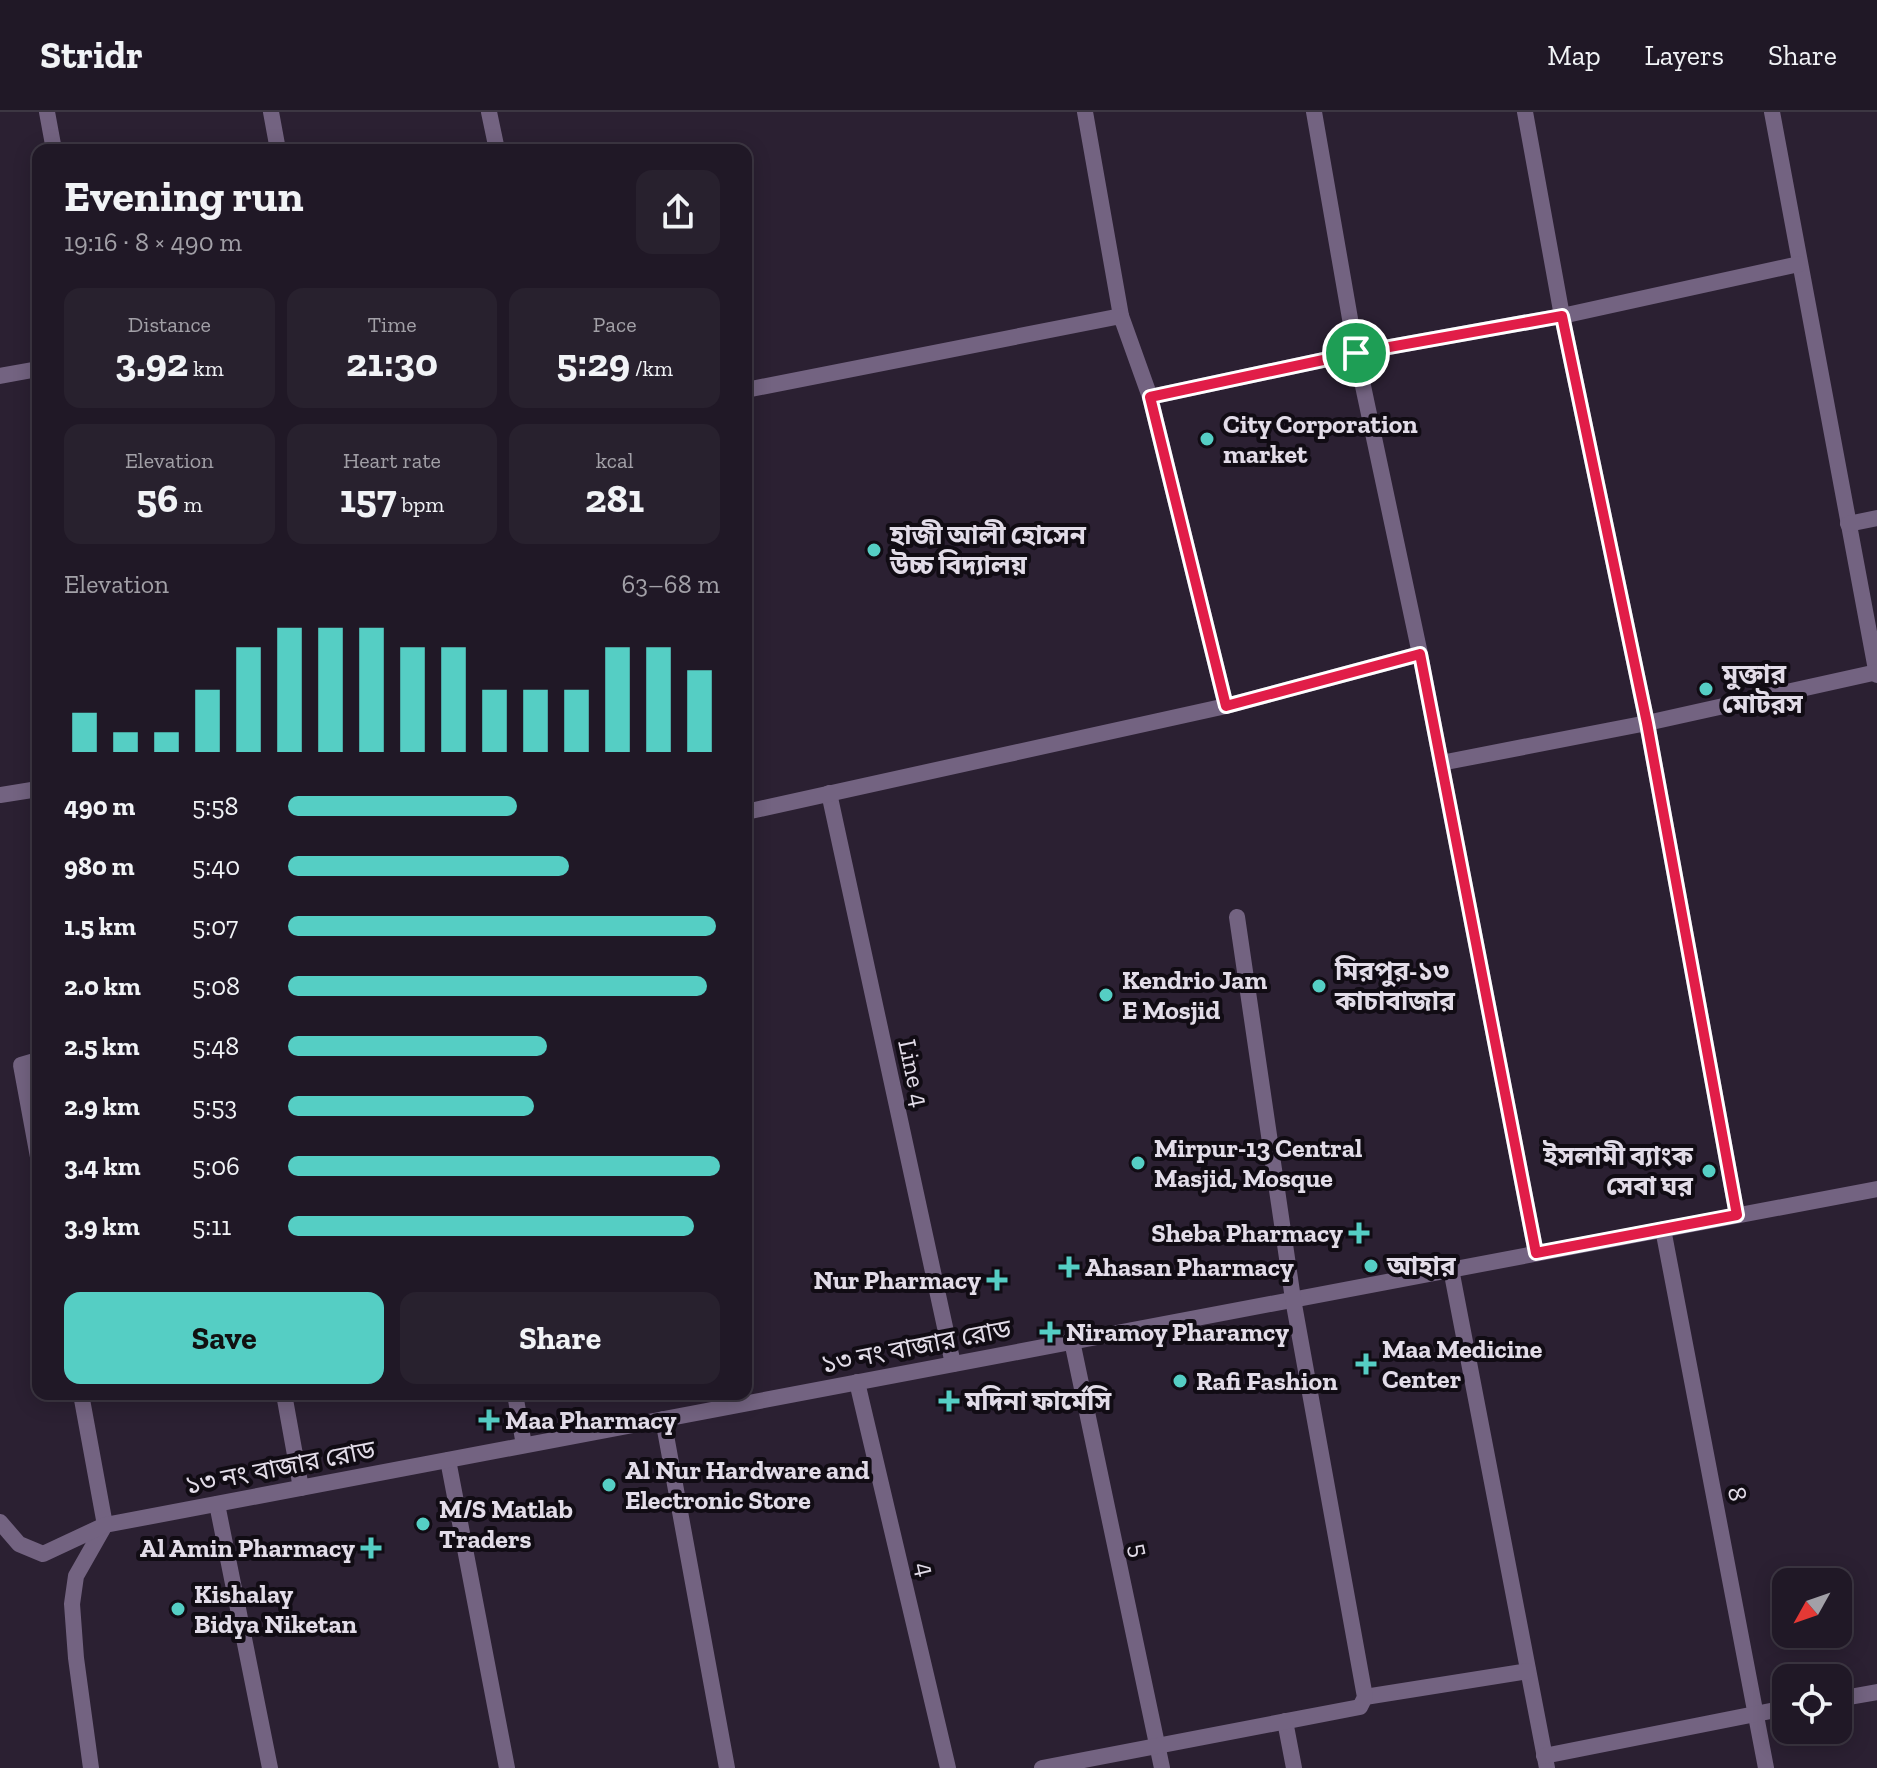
<!DOCTYPE html>
<html lang="en">
<head>
<meta charset="utf-8">
<style>
	body { margin:0; font-family:"Zilla Slab","Noto Sans Bengali",serif; background:#28212e; color:#f1f3f6; height:100vh; display:flex; flex-direction:column; font-size:30px; white-space:nowrap }
	* { box-sizing:border-box; margin:0 }
	p { font-size:26px; color:#a2a0a7 }
	.icon { flex:none; width:44px; height:44px; fill:none; stroke:currentColor; stroke-width:2; stroke-linecap:round; stroke-linejoin:round }
	.map { position:relative; flex:1; overflow:hidden }
	.sheet { position:absolute; left:32px; top:32px; width:720px; height:1256px; display:flex; flex-direction:column; background:#201826; border-radius:16px; box-shadow:0 4px 20px #0003,0 0 0 2px #3d3743 }
	.sheet>* { flex:none }
	.needle { width:52px; rotate:230deg }
	.buttons { position:absolute; left:1772px; top:1456px; display:grid; gap:16px }
	.buttons a { display:grid; place-items:center; width:80px; height:80px; border-radius:16px; background:#201826; box-shadow:0 4px 20px #0003,0 0 0 2px #3d3743; font-size:40px }
	.pin { position:absolute; display:grid; place-items:center; width:68px; height:68px; color:#fff; margin:-34px; border:4px solid #fff; border-radius:50%; box-shadow:0 2px 8px #0007 }
	.round { display:grid; place-items:center; flex:none; width:84px; height:84px; border-radius:16px; background:#28212e }
	.summary { display:flex; align-items:center; justify-content:space-between; height:136px; padding:0 32px }
	h1 { font-size:44px; font-weight:700; line-height:60px }
	.stats { display:grid; grid-template-columns:repeat(3,1fr); gap:12px; height:136px; padding:8px 32px }
	.stats div { display:grid; align-content:center; border-radius:16px; background:#28212e; text-align:center }
	.stats b { font-size:40px; font-weight:700 }
	.stats small { font-size:22px; font-weight:400 }
	.stats p { font-size:22px }
	.chart { height:224px; padding:16px 32px }
	.chart p { display:flex; justify-content:space-between }
	.chart svg { width:100%; height:144px; margin-top:8px; stroke:#55cec4; stroke-width:6 }
	.primary-button { display:flex; gap:16px; margin-top:auto; padding:16px 32px }
	.primary-button a { flex:1; height:92px; border-radius:16px; background:#55cec4; color:#111; font-size:32px; font-weight:700; line-height:92px; text-align:center }
	.primary-button a+a { background:#28212e; color:#f1f3f6 }
	ul { padding:0 32px; list-style:none; font-size:26px }
	li { display:grid; grid-template-columns:128px 96px 1fr; align-items:center; height:60px }
	li i { height:20px; border-radius:10px; background:#55cec4 }
	header { display:flex; align-items:center; gap:48px; box-sizing:border-box; height:112px; padding:0 40px; background:#201826; border-bottom:2px solid #3d3743 }
	header strong { font-size:38px }
	nav { display:flex; gap:44px; margin-inline-start:auto; font-size:28px }
	.map>svg:first-child { display:block }
</style>
</head>
<body>
<header>
<strong>Stridr</strong>
<nav><a>Map</a><a>Layers</a><a>Share</a></nav>
</header>
<div class="map">
<svg width="1877" height="1656" viewBox="0 0 1877 1656">
	<rect width="100%" height="100%" fill="#2b2032"/>
	<g fill="none" stroke-linecap="round" stroke-linejoin="round">
		<g stroke="#736381" stroke-width="16">
			<polyline points="47,0 54,38"/>
			<polyline points="271,0 278,38"/>
			<polyline points="489,0 497,38"/>
			<polyline points="1085,0 1121,204"/>
			<polyline points="1314,0 1356,241 1420,542 1536,1141"/>
			<polyline points="1525,0 1562,204 1647,611 1737,1103"/>
			<polyline points="1772,0 1877,563"/>
			<polyline points="0,264 38,257"/>
			<polyline points="746,278 1121,204 1150,285 1226,594"/>
			<polyline points="1150,285 1356,241 1562,204 1799,152"/>
			<polyline points="1848,412 1877,406"/>
			<polyline points="1441,651 1647,611 1877,560"/>
			<polyline points="829,681 953,1252"/>
			<polyline points="0,683 38,677"/>
			<polyline points="746,700 1226,594 1420,542"/>
			<polyline points="38,948 21,953 38,1045"/>
			<polyline points="1663,1117 1766,1656"/>
			<polyline points="1451,1157 1547,1656"/>
			<polyline points="1072,1229 1162,1656"/>
			<polyline points="857,1270 948,1656"/>
			<polyline points="81,1282 105,1413 76,1464 72,1492 76,1546 91,1656"/>
			<polyline points="284,1282 301,1376"/>
			<polyline points="515,1282 524,1333"/>
			<polyline points="663,1307 727,1656"/>
			<polyline points="448,1348 507,1656"/>
			<polyline points="217,1392 270,1656"/>
			<polyline points="0,1410 19,1432 43,1442 105,1413 1877,1077"/>
			<polyline points="1365,1585 1528,1559"/>
			<polyline points="1838,1587 1877,1580"/>
			<polyline points="1285,1609 1294,1656"/>
			<polyline points="1544,1644 1786,1596"/>
			<polyline points="1042,1656 1360,1595 1365,1585 1293,1187 1237,805"/>
		</g>
	</g>
	<g fill="none" stroke-linecap="round" stroke-linejoin="round">
		<g stroke="#fff" stroke-width="16">
			<polygon id="route" points="1562,204 1647,611 1737,1103 1536,1141 1420,542 1226,594 1150,285 1356,241"/>
		</g>
		<use href="#route" stroke="#e11d48" stroke-width="10"/>
	</g>
	<g fill="#55cec4" stroke="#110c14" stroke-width="3">
		<circle cx="1207" cy="327" r="8"/>
		<circle cx="874" cy="438" r="8"/>
		<circle cx="1706" cy="577" r="8"/>
		<circle cx="1319" cy="874" r="8"/>
		<circle cx="1106" cy="883" r="8"/>
		<circle cx="1138" cy="1051" r="8"/>
		<circle cx="1709" cy="1059" r="8"/>
		<path d="M1355 1109h8v8h8v8h-8v8h-8v-8h-8v-8h8z"/>
		<circle cx="1371" cy="1154" r="8"/>
		<path d="M1065 1143h8v8h8v8h-8v8h-8v-8h-8v-8h8z"/>
		<path d="M993 1156h8v8h8v8h-8v8h-8v-8h-8v-8h8z"/>
		<path d="M1046 1208h8v8h8v8h-8v8h-8v-8h-8v-8h8z"/>
		<path d="M1362 1240h8v8h8v8h-8v8h-8v-8h-8v-8h8z"/>
		<circle cx="1180" cy="1269" r="8"/>
		<path d="M945 1277h8v8h8v8h-8v8h-8v-8h-8v-8h8z"/>
		<path d="M485 1296h8v8h8v8h-8v8h-8v-8h-8v-8h8z"/>
		<circle cx="609" cy="1373" r="8"/>
		<circle cx="423" cy="1412" r="8"/>
		<path d="M367 1424h8v8h8v8h-8v8h-8v-8h-8v-8h8z"/>
		<circle cx="178" cy="1497" r="8"/>
	</g>
	<g text-anchor="middle" stroke-width="8" stroke-linejoin="round" paint-order="stroke">
		<g font-size="26" font-weight="bold" fill="#e2dce8" stroke="#110c14" text-anchor="start">
			<text x="1223" y="321">City Corporation<tspan x="1223" dy="30">market</tspan></text>
			<text x="890" y="432">হাজী আলী হোসেন<tspan x="890" dy="30">উচ্চ বিদ্যালয়</tspan></text>
			<text x="1722" y="571">মুক্তার<tspan x="1722" dy="30">মোটরস</tspan></text>
			<text x="1335" y="868">মিরপুর-১৩<tspan x="1335" dy="30">কাচাবাজার</tspan></text>
			<text x="1122" y="877">Kendrio Jam<tspan x="1122" dy="30">E Mosjid</tspan></text>
			<text x="1154" y="1045">Mirpur-13 Central<tspan x="1154" dy="30">Masjid, Mosque</tspan></text>
			<text x="1693" y="1053" text-anchor="end">ইসলামী ব্যাংক<tspan x="1693" dy="30">সেবা ঘর</tspan></text>
			<text x="1343" y="1130" text-anchor="end">Sheba Pharmacy</text>
			<text x="1387" y="1163">আহার</text>
			<text x="1085" y="1164">Ahasan Pharmacy</text>
			<text x="981" y="1177" text-anchor="end">Nur Pharmacy</text>
			<text x="1066" y="1229">Niramoy Pharamcy</text>
			<text x="1382" y="1246">Maa Medicine<tspan x="1382" dy="30">Center</tspan></text>
			<text x="1196" y="1278">Rafi Fashion</text>
			<text x="965" y="1298">মদিনা ফার্মেসি</text>
			<text x="505" y="1317">Maa Pharmacy</text>
			<text x="625" y="1367">Al Nur Hardware and<tspan x="625" dy="30">Electronic Store</tspan></text>
			<text x="439" y="1406">M/S Matlab<tspan x="439" dy="30">Traders</tspan></text>
			<text x="355" y="1445" text-anchor="end">Al Amin Pharmacy</text>
			<text x="194" y="1491">Kishalay<tspan x="194" dy="30">Bidya Niketan</tspan></text>
		</g>
		<g font-size="26" fill="#e2dce8" stroke="#110c14">
			<text transform="translate(914 961) rotate(78)" y="9">Line 4</text>
			<text transform="translate(916 1234) rotate(-11)" y="9">১৩ নং বাজার রোড</text>
			<text transform="translate(280 1355) rotate(-11)" y="9">১৩ নং বাজার রোড</text>
			<text transform="translate(1738 1382) rotate(79)" y="9">8</text>
			<text transform="translate(1140 1438) rotate(78)" y="9">5</text>
			<text transform="translate(926 1457) rotate(77)" y="9">4</text>
		</g>
	</g>
</svg>
<div class="buttons">
<a><svg class="needle" viewBox="-14 -14 28 28"><path d="M0-13l5 13h-10z" fill="#e53935"/><path d="M0 13l5-13h-10z" fill="#a2a0a7"/></svg></a>
<a><svg class="icon" aria-label="locate" viewBox="0 0 24 24"><circle cx="12" cy="12" r="6"/><path d="M12 2v4M12 18v4M2 12h4M18 12h4"/></svg></a>
</div>
<div class="pin" style="left:1356px;top:241px;background:#1e9e55"><svg class="icon" aria-label="arrive" viewBox="0 0 24 24"><path d="M6 21V4h12l-3 4 3 4H6"/></svg></div>
<section class="sheet">
<div class="summary"><div><h1>Evening run</h1><p>19:16 · 8 × 490 m</p></div><a class="round"><svg class="icon" aria-label="share" viewBox="0 0 24 24"><path d="M12 15V3M7 8l5-5 5 5M5 13v7h14v-7"/></svg></a></div>
<div class="stats">
<div><p>Distance</p><b>3.92<small> km</small></b></div>
<div><p>Time</p><b>21:30</b></div>
<div><p>Pace</p><b>5:29<small> /km</small></b></div>
</div>
<div class="stats">
<div><p>Elevation</p><b>56<small> m</small></b></div>
<div><p>Heart rate</p><b>157<small> bpm</small></b></div>
<div><p>kcal</p><b>281</b></div>
</div>
<div class="chart"><p><span>Elevation</span>63–68 m</p>
<svg viewBox="0 0 160 44" preserveAspectRatio="none"><path d="M5 44V32M15 44V38M25 44V38M35 44V25M45 44V12M55 44V6M65 44V6M75 44V6M85 44V12M95 44V12M105 44V25M115 44V25M125 44V25M135 44V12M145 44V12M155 44V19"/></svg>
</div>
<ul>
<li><b>490 m</b>5:58<i style="width:53%"></i></li>
<li><b>980 m</b>5:40<i style="width:65%"></i></li>
<li><b>1.5 km</b>5:07<i style="width:99%"></i></li>
<li><b>2.0 km</b>5:08<i style="width:97%"></i></li>
<li><b>2.5 km</b>5:48<i style="width:60%"></i></li>
<li><b>2.9 km</b>5:53<i style="width:57%"></i></li>
<li><b>3.4 km</b>5:06<i style="width:100%"></i></li>
<li><b>3.9 km</b>5:11<i style="width:94%"></i></li>
</ul>
<div class="primary-button"><a>Save</a><a>Share</a></div>
</section>
</div>
</body>
</html>
